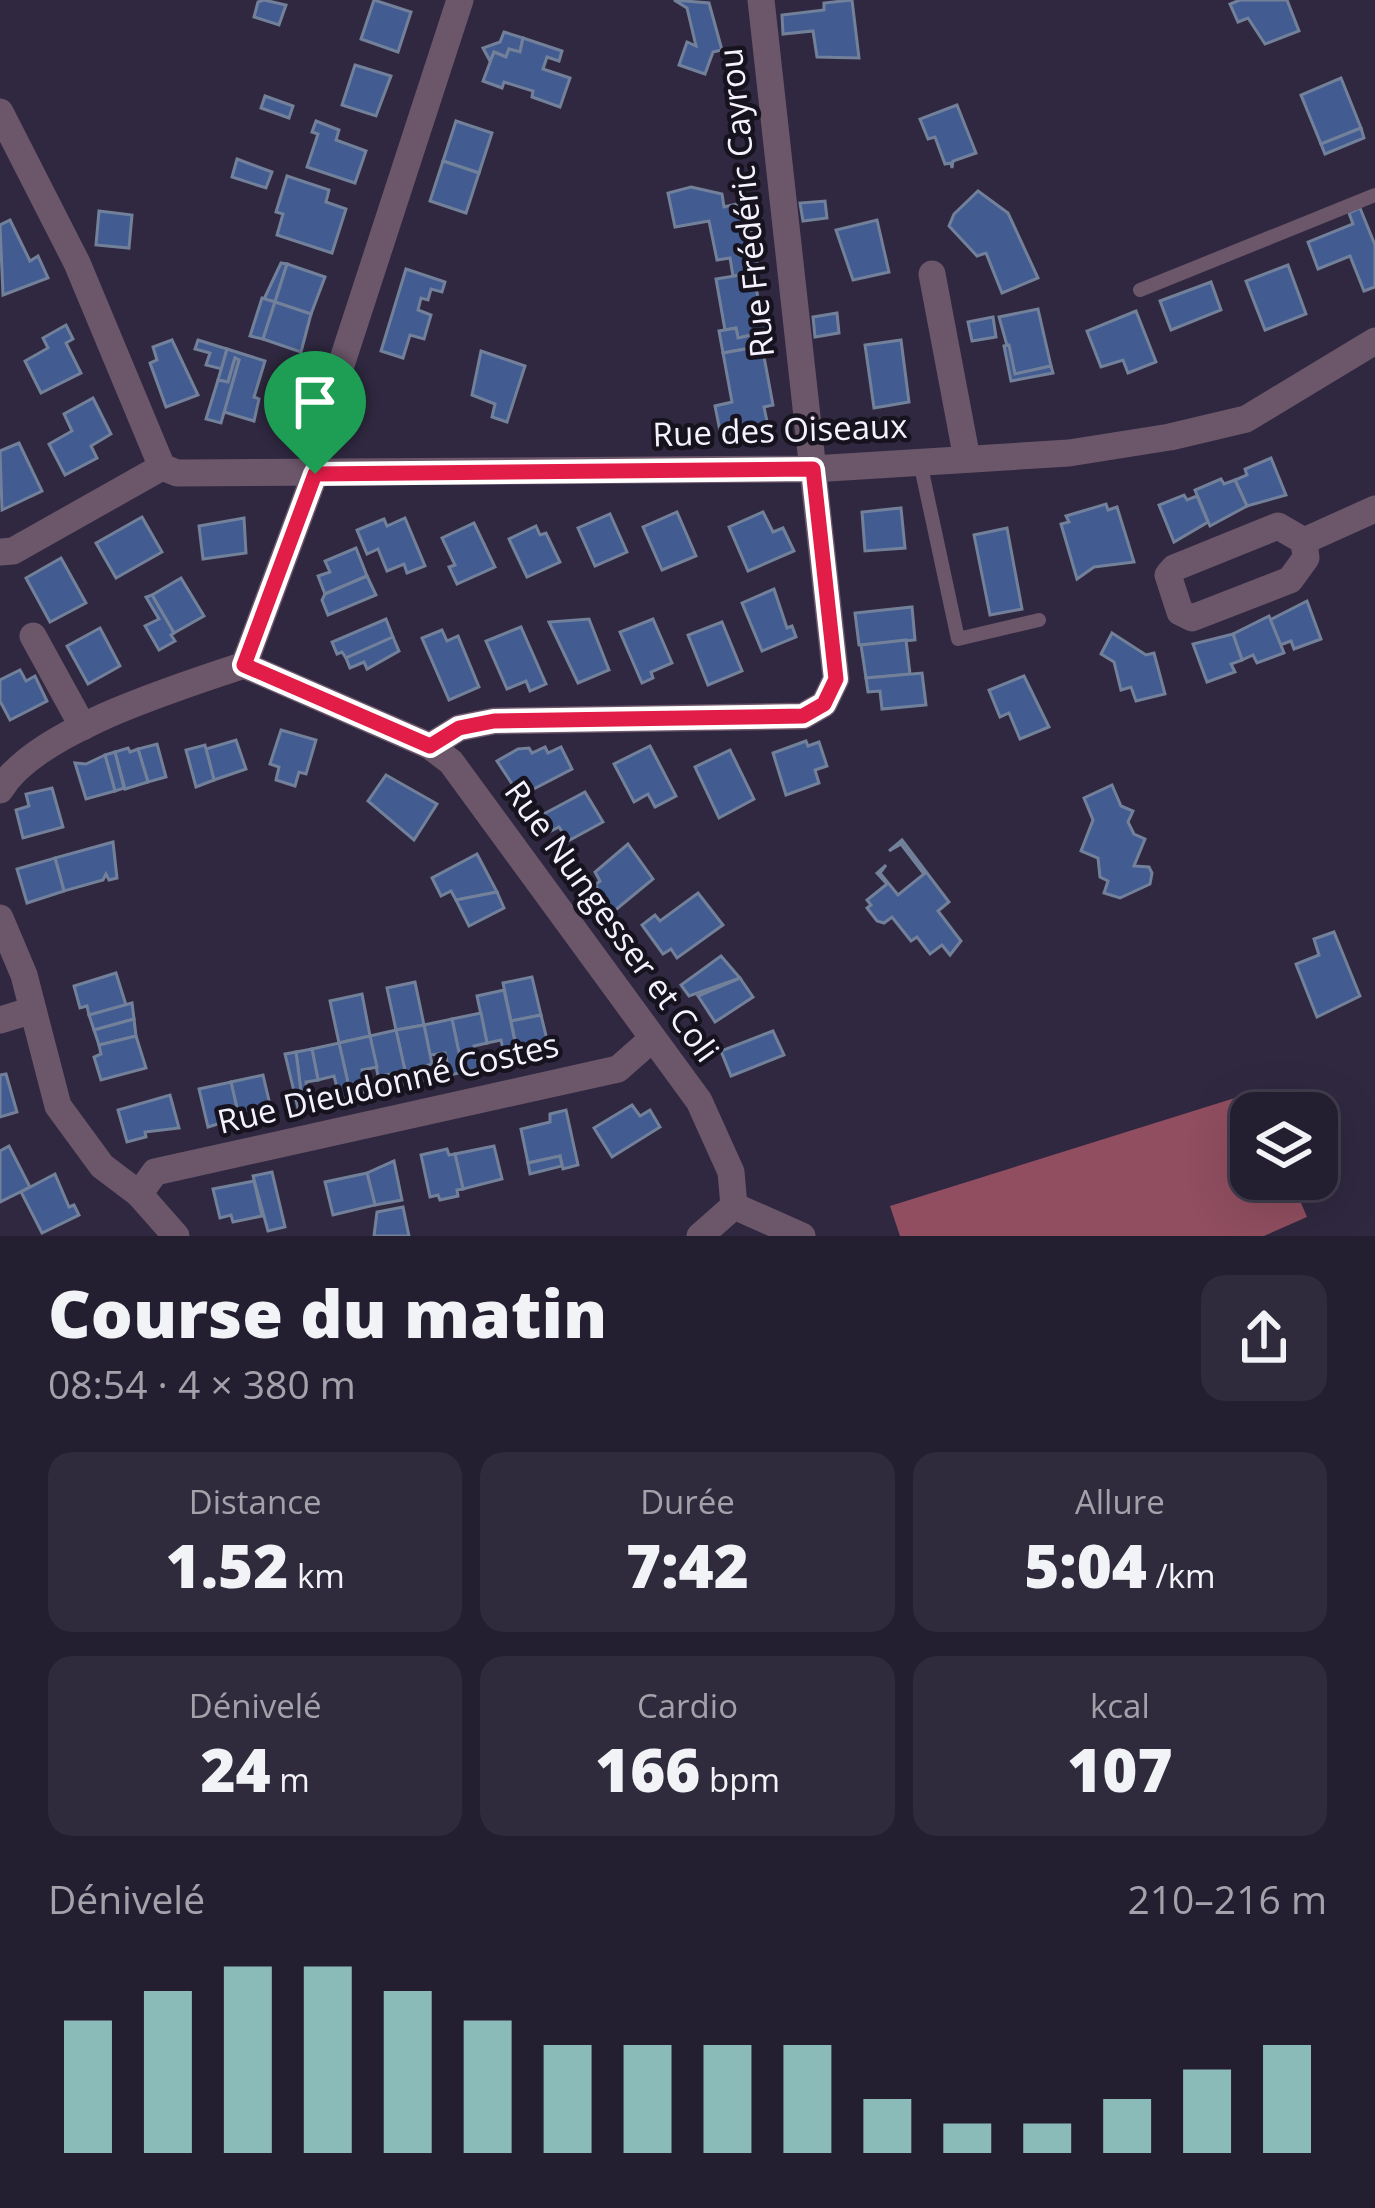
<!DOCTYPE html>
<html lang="fr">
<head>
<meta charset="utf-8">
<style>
	body { margin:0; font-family:"Open Sans",sans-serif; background:#2f2b3c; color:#f1f3f6; height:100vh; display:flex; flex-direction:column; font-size:45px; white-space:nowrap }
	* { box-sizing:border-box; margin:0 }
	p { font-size:39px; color:#a3a2ab }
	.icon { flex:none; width:66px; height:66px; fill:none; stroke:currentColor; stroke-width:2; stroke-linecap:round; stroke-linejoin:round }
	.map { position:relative; height:1236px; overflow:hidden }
	.sheet { display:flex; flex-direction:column; background:#231e30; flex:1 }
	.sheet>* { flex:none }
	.buttons { position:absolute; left:1230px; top:1092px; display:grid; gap:24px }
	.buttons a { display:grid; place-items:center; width:108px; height:108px; border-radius:24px; background:#231e30; box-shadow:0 12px 48px #0002,0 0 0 3px #403c4c; font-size:60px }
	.pin { position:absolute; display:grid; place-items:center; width:102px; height:102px; color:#fff; margin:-123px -51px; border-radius:50% 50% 50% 0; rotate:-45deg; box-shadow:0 0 12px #0007 }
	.pin .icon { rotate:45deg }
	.round { display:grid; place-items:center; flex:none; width:126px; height:126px; border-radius:24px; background:#2f2b3c }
	.summary { display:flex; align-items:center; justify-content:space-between; height:204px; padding:0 48px }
	h1 { font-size:66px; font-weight:800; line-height:90px }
	.stats { display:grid; grid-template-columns:repeat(3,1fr); gap:18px; height:204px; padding:12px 48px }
	.stats div { display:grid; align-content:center; border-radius:24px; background:#2f2b3c; text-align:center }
	.stats b { font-size:60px; font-weight:800 }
	.stats small { font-size:33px; font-weight:400 }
	.stats p { font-size:33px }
	.chart { height:336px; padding:24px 48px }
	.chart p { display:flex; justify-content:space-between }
	.chart svg { width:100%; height:216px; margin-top:12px; stroke:#8bbbb9; stroke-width:6 }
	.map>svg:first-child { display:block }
</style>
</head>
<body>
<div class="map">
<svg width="1375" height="1236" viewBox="0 0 1375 1236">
	<rect width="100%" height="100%" fill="#2f2840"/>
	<polygon fill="#904e60" points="1254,1092 1263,1113 1251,1113 1251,1179 1291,1179 1307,1217 1264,1236 900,1236 890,1206"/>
	<g fill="#425c91" stroke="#72809a" stroke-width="3">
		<polygon points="264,0 286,5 279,25 254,17 258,2"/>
		<polygon points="374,0 411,12 398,52 361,39"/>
		<polygon points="674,0 709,3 722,50 713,52 705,74 679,65 687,42 696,46 687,8"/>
		<polygon points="852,0 859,58 817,57 813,31 783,34 782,15 824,10 824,3"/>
		<polygon points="1240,0 1287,0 1299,31 1265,44 1248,18 1238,22 1230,4"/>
		<polygon points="504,32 523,38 520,52 509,49 506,57 494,52 490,61 483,48 500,42"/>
		<polygon points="523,38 562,51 559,61 547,57 543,69 570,78 560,107 532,97 533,91 504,82 502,88 483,81 494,52 506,57 509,49 520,52"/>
		<polygon points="355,65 391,76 376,116 342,105"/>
		<polygon points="1341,78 1361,128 1321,144 1301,95"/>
		<polygon points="265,96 293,106 289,118 261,108"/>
		<polygon points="957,105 976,153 953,161 952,168 951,163 945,164 935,137 928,139 920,119"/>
		<polygon points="316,121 339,130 336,140 366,151 355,183 307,167 318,134 312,132"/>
		<polygon points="456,121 492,133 479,173 443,161"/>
		<polygon points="1361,128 1364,138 1325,154 1321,144"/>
		<polygon points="237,159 272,172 266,188 232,177"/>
		<polygon points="443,161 479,173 466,213 430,201"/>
		<polygon points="287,176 329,190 326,202 346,209 332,253 277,235 283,214 276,212"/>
		<polygon points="691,187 722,194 724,207 745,202 759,272 733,276 730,258 717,260 709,221 675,227 668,193"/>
		<polygon points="978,191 1008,213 1038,278 1002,293 986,253 977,256 949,226 954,214"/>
		<polygon points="825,201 827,218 803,221 800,203"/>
		<polygon points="1360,208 1375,245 1375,287 1364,291 1350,256 1318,269 1308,242 1353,224 1349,213"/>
		<polygon points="99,211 132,215 129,248 96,245"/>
		<polygon points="10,220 30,261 38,256 48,278 3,295 0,225"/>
		<polygon points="877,220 889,272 853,280 836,230"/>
		<polygon points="281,263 287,264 275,302 264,299"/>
		<polygon points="287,264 325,277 311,314 275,302"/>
		<polygon points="1288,265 1306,314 1265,330 1246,281"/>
		<polygon points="406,269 445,282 442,292 431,289 428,300 421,298 418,310 431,315 424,339 410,335 403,358 381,351"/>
		<polygon points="753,273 765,332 738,338 736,328 725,330 716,279"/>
		<polygon points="1211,282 1221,310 1171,330 1160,301"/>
		<polygon points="262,298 275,302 263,339 250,336"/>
		<polygon points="275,302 311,314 301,352 263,339"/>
		<polygon points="1038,309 1051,366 1015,374 999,317"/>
		<polygon points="1136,311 1156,362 1128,373 1123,360 1101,367 1087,331"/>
		<polygon points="837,313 839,333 815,337 813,317"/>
		<polygon points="993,317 996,337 972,341 968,322"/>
		<polygon points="66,325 73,339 66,343 81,373 41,393 25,361 48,348 43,338"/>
		<polygon points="736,328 738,338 765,332 767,345 723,353 719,331"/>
		<polygon points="172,340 198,395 166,407 150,363 157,360 153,347"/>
		<polygon points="198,340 227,349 222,369 206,365 210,353 195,349"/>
		<polygon points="901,340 909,402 874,408 865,345"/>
		<polygon points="1009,345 1015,374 1051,366 1053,373 1011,381 1004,346"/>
		<polygon points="762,346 773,405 764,407 768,426 721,436 715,406 732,402 723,353"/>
		<polygon points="227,349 265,361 254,397 259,399 254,421 224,412 239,360 235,358 228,382 218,380"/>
		<polygon points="481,351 525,366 507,422 492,417 495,404 472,395"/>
		<polygon points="235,358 239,360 221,423 206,419 218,380 228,382"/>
		<polygon points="93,398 111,434 91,446 97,458 65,475 49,444 72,431 64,414"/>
		<polygon points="19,443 42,491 2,510 0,451"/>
		<polygon points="1271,458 1286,495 1247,506 1235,480 1247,475 1245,469"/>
		<polygon points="1221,479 1224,484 1235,480 1247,506 1210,526 1195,490"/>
		<polygon points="1184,495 1187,500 1197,496 1208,522 1174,542 1159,505"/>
		<polygon points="1106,504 1108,510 1117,507 1134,562 1094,567 1077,579 1061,524 1069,522 1066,516"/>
		<polygon points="901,508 905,548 865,551 862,512"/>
		<polygon points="677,512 696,556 662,570 643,527"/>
		<polygon points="763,512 773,532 783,528 794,551 748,571 729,527"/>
		<polygon points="610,514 627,552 595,566 578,528"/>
		<polygon points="142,517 162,552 116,578 96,543"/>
		<polygon points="244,518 246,553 203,559 199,526"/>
		<polygon points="405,518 425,566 407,573 404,564 387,571 378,549 367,554 357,530 384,519 387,526"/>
		<polygon points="474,523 495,567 457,584 449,567 455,565 442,538"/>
		<polygon points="536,526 540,535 546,533 560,562 527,577 509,539"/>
		<polygon points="1007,528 1022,609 990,615 974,535"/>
		<polygon points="356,548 367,576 325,594 318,576 330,572 325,561"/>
		<polygon points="61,558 86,603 50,622 26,578"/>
		<polygon points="367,576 376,595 328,615 322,600 325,594"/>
		<polygon points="181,578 204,616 174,633 152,595"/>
		<polygon points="774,589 787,628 792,626 796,637 762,651 742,603"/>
		<polygon points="152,595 174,633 171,635 175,641 159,650 145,626 159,619 146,597"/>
		<polygon points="1307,601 1321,639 1294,649 1291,641 1280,645 1270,620"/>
		<polygon points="912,607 915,640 859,645 855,613"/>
		<polygon points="1269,616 1284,653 1257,663 1253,655 1242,660 1233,634"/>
		<polygon points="386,619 393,637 346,658 342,652 337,654 332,642"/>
		<polygon points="589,619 609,670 578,683 549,622"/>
		<polygon points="653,619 672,663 651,672 653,678 642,683 620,632"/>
		<polygon points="722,622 742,671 708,685 688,635"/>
		<polygon points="521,627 546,684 530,691 526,681 507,689 486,641"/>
		<polygon points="100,628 120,666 88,684 67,646"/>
		<polygon points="442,630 447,641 458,636 479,687 449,700 422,638"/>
		<polygon points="1112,633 1146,655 1154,653 1165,694 1136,701 1131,687 1121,690 1114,662 1101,654"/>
		<polygon points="1233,634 1242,660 1231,664 1235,672 1207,682 1193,644"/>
		<polygon points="393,637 399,651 367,669 364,662 350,668 346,658"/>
		<polygon points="906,640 910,674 866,678 861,645"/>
		<polygon points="20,670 26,681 35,676 47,701 10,720 0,701 0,680"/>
		<polygon points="922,673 926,705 882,709 880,691 868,692 866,678"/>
		<polygon points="1024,676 1049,727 1020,739 1009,713 1000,717 989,690"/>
		<polygon points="281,730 316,740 306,774 299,772 295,786 276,780 279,767 270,764"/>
		<polygon points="236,740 246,769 214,780 206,749"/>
		<polygon points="806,741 808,746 819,742 827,766 815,770 819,783 786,795 773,753"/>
		<polygon points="157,744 166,777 148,782 138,749"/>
		<polygon points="205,745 214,780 196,787 186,750"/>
		<polygon points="650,746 676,796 655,807 648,794 634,802 614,764"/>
		<polygon points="545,747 548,753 561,747 572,769 520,796 497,761 518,749 529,748 532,753"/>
		<polygon points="128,748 130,752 138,749 148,782 125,789 115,752"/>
		<polygon points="730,750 754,799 719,818 695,767"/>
		<polygon points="115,752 124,788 115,791 105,755"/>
		<polygon points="105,755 115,791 86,799 75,763 86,764"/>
		<polygon points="386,775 437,804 414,840 368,801"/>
		<polygon points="1112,785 1121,806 1133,811 1128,822 1134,834 1145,839 1134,866 1149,867 1152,873 1150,884 1120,898 1104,893 1108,881 1100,877 1098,858 1081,851 1093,820 1084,798"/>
		<polygon points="52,788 63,827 23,838 16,810 29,806 26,794"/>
		<polygon points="585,792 603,822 568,841 559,827 547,833 538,817"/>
		<polygon points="902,840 949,902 938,911 961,941 950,955 942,945 930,954 917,937 911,941 892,917 884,923 877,921 867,908 871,905 867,900 887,884 877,873 886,865 880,873 898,895 924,874 901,844 889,851"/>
		<polygon points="113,842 117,878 109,880 106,874 103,880 64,891 55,858"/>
		<polygon points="628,844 653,879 613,912 595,885 600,881 595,872"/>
		<polygon points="477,854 497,892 456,900 451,891 441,896 432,878"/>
		<polygon points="55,858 64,891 27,903 17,869"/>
		<polygon points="497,892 504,908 469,926 456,900"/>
		<polygon points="698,893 723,925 677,958 671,949 663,954 642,925 655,915 660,921"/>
		<polygon points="1334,932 1360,996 1317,1017 1296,964 1319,955 1314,939"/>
		<polygon points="721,956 740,978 689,996 681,985"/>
		<polygon points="116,973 126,1005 89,1015 87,1006 80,1008 74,986"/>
		<polygon points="532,977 541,1015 511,1021 503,983"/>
		<polygon points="740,978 753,997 715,1022 698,996"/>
		<polygon points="415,982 424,1025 396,1030 387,988"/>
		<polygon points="504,990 519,1060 506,1063 501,1040 487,1043 477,996"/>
		<polygon points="362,994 370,1036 339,1043 330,1001"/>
		<polygon points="132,1003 134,1019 94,1030 89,1015"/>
		<polygon points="481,1013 487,1043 474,1046 479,1069 463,1072 452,1019"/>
		<polygon points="541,1015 548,1044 542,1046 543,1055 519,1060 511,1021"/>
		<polygon points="134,1019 136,1036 99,1045 94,1030"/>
		<polygon points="452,1019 463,1072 450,1075 445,1053 430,1055 424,1025"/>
		<polygon points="424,1025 432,1064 422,1067 426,1080 408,1084 396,1030"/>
		<polygon points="396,1030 408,1084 396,1086 392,1074 378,1076 370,1036"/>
		<polygon points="773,1031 784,1055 731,1076 721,1051"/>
		<polygon points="136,1036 146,1068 101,1080 94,1057 101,1054 99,1045"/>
		<polygon points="370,1036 377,1067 362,1070 367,1092 351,1096 339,1043"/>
		<polygon points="339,1043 351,1096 340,1099 334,1076 318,1080 312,1049"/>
		<polygon points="312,1049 318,1080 306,1082 310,1105 303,1107 296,1052"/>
		<polygon points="296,1052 303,1107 298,1108 285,1054"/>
		<polygon points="6,1074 17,1112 0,1117 0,1075"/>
		<polygon points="263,1075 270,1105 238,1113 231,1082"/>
		<polygon points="231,1082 238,1113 219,1117 221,1123 208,1127 199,1089"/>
		<polygon points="170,1095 179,1128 145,1132 146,1137 127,1142 118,1110"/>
		<polygon points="632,1105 640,1116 650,1110 660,1127 612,1157 594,1128"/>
		<polygon points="566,1110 578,1165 563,1169 560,1156 528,1163 521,1129 550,1122 550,1114"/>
		<polygon points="9,1146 30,1187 0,1202 0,1151"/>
		<polygon points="494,1146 502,1179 463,1189 455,1154"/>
		<polygon points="447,1149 449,1155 455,1154 463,1189 457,1190 458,1196 440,1200 438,1195 430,1197 421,1155"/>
		<polygon points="560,1156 562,1166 530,1174 528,1163"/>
		<polygon points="394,1161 402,1200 375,1205 367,1173"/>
		<polygon points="272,1172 285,1227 268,1231 253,1176"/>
		<polygon points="367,1173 375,1205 333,1215 325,1182"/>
		<polygon points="55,1174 69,1207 74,1205 79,1215 42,1233 21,1192"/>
		<polygon points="254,1181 262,1216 233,1222 231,1215 220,1218 213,1189"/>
		<polygon points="403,1207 409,1236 374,1236 377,1212"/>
	</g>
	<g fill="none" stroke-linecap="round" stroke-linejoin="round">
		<g stroke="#6c566a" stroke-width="14">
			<polyline points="1140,290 1375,195"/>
			<polyline points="920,462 958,639 1039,620"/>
		</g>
		<g stroke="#6c566a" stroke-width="27">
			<polyline points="0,112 77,263 162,467 177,473 813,469 1069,453 1170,437 1246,419 1375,341"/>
			<polyline points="932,274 967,459"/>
			<polygon points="1278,526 1304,541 1306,558 1290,580 1192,618 1180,612 1168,575 1174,568"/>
			<polyline points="1304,541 1375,509"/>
			<polyline points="0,552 13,551 162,467"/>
			<polyline points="33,636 83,727"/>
			<polyline points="244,665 430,746 451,762 699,1101 731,1172 734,1206"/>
			<polyline points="430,746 459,728 494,721 803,716 824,704 836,679 761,0"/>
			<path d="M0,790C36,730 177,688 244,665L315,474L314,448L460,0"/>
			<polyline points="0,918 24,975 58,1106 102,1166 139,1194 176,1236"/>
			<polyline points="0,1020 33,1010"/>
			<polyline points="139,1194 155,1172 618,1069 652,1039"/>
			<polyline points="734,1206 802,1236"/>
			<polyline points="700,1236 734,1206"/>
		</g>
	</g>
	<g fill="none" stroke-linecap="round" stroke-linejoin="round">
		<g stroke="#fff" stroke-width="24">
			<polygon id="route" points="813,469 836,679 824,704 803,716 494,721 459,728 430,746 244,665 315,474"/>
		</g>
		<use href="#route" stroke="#e11d48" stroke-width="15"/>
	</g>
	<g text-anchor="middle" stroke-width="9" stroke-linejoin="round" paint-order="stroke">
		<g font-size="33" fill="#f5f2ff" stroke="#16131e">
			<text transform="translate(746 203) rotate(-96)" y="12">Rue Frédéric Cayrou</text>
			<text transform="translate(780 430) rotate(-2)" y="12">Rue des Oiseaux</text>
			<text transform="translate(612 921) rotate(54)" y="12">Rue Nungesser et Coli</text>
			<text transform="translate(388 1083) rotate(-13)" y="12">Rue Dieudonné Costes</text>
		</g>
	</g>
</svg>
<div class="buttons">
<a><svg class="icon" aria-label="layers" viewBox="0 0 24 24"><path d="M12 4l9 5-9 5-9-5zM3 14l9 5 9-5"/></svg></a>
</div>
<div class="pin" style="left:315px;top:474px;background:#1e9e55"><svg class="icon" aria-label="arrive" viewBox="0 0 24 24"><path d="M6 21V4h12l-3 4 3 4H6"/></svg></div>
</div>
<section class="sheet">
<div class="summary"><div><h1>Course du matin</h1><p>08:54 · 4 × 380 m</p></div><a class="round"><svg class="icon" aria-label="share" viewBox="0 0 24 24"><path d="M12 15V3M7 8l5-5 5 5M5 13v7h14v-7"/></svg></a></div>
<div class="stats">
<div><p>Distance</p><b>1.52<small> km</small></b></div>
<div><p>Durée</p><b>7:42</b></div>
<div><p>Allure</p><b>5:04<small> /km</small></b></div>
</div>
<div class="stats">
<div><p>Dénivelé</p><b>24<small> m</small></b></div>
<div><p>Cardio</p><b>166<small> bpm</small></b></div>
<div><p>kcal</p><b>107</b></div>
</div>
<div class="chart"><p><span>Dénivelé</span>210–216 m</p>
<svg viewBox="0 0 160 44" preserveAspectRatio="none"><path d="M5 44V17M15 44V11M25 44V6M35 44V6M45 44V11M55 44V17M65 44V22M75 44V22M85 44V22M95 44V22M105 44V33M115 44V38M125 44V38M135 44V33M145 44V27M155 44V22"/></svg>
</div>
</section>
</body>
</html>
